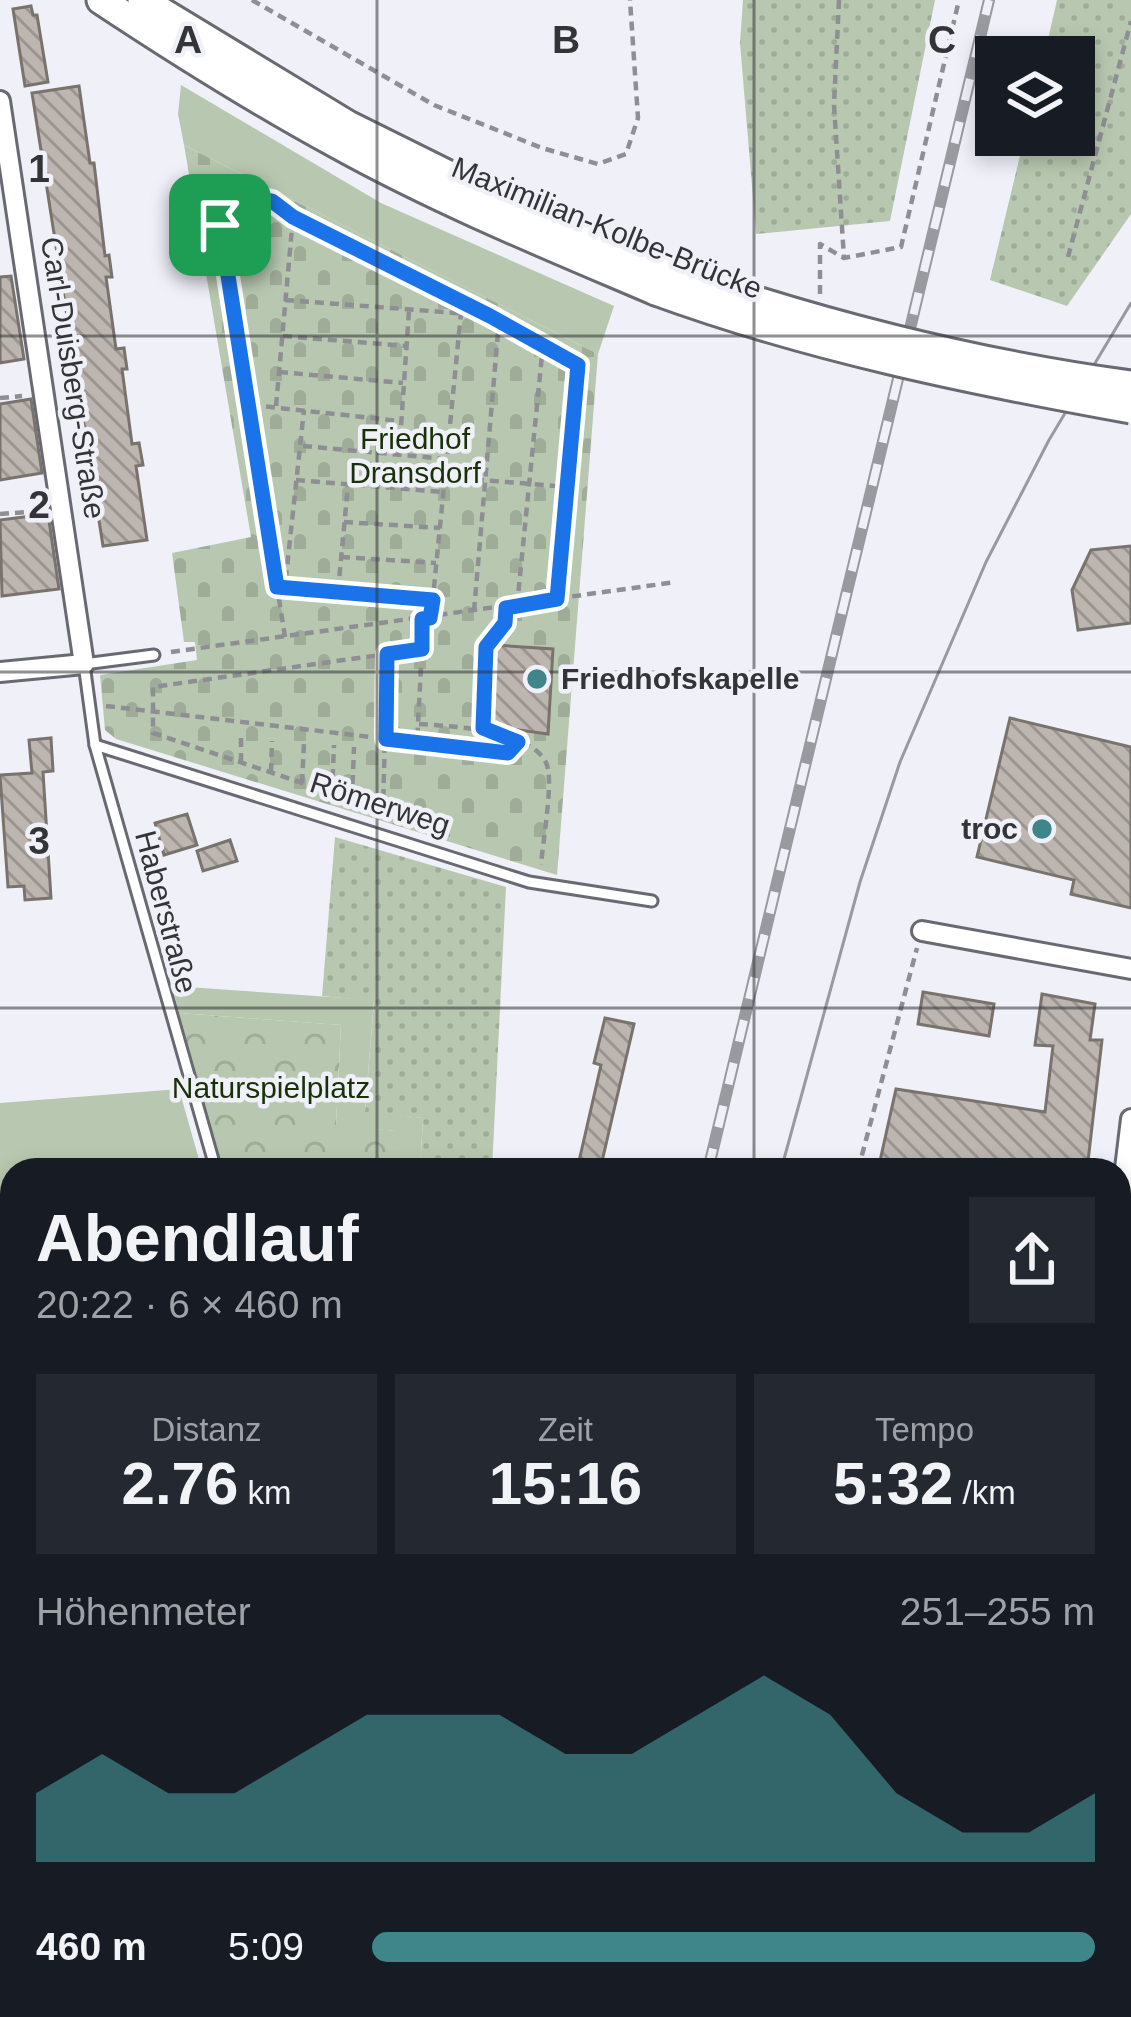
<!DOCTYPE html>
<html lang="de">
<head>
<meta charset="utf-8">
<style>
	body { margin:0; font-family:Arial,sans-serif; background:#242831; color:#f1f3f6; height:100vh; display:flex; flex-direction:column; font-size:45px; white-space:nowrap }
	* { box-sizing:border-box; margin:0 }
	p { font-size:39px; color:#9ea1a6 }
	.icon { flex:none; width:66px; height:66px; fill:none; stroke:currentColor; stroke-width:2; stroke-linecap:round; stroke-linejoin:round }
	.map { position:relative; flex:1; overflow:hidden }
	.details { position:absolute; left:0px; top:1158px; width:1131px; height:861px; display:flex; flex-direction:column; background:#171b24; border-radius:36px 36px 0 0; box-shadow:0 6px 18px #0003 }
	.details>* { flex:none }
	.tools { position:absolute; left:975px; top:36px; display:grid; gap:24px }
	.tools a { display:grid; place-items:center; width:120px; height:120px; border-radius:0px; background:#171b24; box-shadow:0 6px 18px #0003; font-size:60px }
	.pin { position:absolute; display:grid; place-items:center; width:102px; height:102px; color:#fff; margin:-51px; border-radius:24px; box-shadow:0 6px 18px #0006 }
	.round { display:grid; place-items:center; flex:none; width:126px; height:126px; border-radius:0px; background:#242831 }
	.summary { display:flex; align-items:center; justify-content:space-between; height:204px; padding:0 36px }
	h1 { font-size:66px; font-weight:700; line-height:90px }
	.figures { display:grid; grid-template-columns:repeat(3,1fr); gap:18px; height:204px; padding:12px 36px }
	.figures div { display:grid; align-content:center; border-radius:0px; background:#242831; text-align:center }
	.figures b { font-size:60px; font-weight:700 }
	.figures small { font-size:33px; font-weight:400 }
	.figures p { font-size:33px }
	.chart { height:336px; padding:24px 36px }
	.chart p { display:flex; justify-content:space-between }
	.chart svg { width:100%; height:216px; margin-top:12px; fill:#3e8689; opacity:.7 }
	ul { padding:0 36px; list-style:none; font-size:39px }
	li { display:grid; grid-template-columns:192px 144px 1fr; align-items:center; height:90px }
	li i { height:30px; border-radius:15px; background:#3e8689 }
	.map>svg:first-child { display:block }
</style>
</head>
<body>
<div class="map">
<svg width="1131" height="2017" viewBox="0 0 1131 2017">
	<defs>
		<pattern id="cemetery-stones" width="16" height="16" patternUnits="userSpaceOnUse" patternTransform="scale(3)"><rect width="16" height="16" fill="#b8c8b0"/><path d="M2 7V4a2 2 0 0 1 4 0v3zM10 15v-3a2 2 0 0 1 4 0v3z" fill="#9fac98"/></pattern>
		<pattern id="park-crowns" width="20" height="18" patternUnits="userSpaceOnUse" patternTransform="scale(3)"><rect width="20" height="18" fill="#b8c8b0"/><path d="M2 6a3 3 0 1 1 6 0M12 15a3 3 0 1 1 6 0" fill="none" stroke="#9fac98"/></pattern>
		<pattern id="garden-dots" width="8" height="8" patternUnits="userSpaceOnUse" patternTransform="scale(3)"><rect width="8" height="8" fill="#b8c8b0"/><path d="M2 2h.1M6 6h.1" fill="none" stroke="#9fac98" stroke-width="1.8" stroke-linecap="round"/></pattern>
		<pattern id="building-back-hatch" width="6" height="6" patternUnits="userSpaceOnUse" patternTransform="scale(3)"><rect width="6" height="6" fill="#bdb6b0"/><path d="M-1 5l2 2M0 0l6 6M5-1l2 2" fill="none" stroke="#9a9590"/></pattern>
	</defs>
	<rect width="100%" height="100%" fill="#f0f0f9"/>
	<g fill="#b8c8b0">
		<polygon points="181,85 381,203 614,306 598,354 184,145 178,114"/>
		<polygon points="172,986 374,1000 365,1111 423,1118 420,1170 393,1170 395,1131 336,1126 341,1025 179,1013"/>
		<polygon points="179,1089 202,1170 12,1170 12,1287 0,1288 0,1103"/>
	</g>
	<path fill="url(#cemetery-stones)" fill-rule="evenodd" d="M184,145L598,354L557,875L116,739L105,730L100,675L197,660L195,642H184L172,553L251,537ZM495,645L553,650L547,734L521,732Z"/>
	<polygon fill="url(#park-crowns)" points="179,1013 341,1025 336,1125 396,1131 393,1170 223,1170"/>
	<g fill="url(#garden-dots)">
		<polygon points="743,0 935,0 890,221 756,234 740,43"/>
		<polygon points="1057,0 1131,0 1131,214 1067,306 990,280 1025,135 1074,135 1074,57 1044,57"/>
		<polygon points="335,837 506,887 492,1170 420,1170 423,1118 365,1112 374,1001 322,996"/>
	</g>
	<g fill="url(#building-back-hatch)" stroke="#79736d" stroke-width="3">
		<polygon points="31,6 33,15 37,15 48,82 25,86 13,9"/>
		<polygon points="79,86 90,163 94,163 105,256 109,255 112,277 106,277 116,349 124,348 127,369 122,369 132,444 139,443 143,465 136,466 147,540 103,546 32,93"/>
		<polygon points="11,276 24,359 0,363 0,277"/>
		<polygon points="31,399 42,473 0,480 0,404"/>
		<polygon points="48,514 59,589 2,596 0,520"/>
		<polygon points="1131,546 1131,623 1078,630 1072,590 1091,550"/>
		<polygon points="495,645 553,649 548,734 489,726"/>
		<polygon points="1010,718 1131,747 1131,908 1071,894 1074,880 977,857"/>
		<polygon points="51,738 53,771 43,772 51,898 25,900 24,886 8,887 0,775 32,773 29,740"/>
		<polygon points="187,814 197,845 164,855 155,823"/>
		<polygon points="230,840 237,861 203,871 197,851"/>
		<polygon points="923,992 994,1004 989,1036 918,1024"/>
		<polygon points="1042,994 1095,1004 1090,1040 1102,1040 1087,1170 1005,1162 1004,1170 878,1170 896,1089 1045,1112 1053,1046 1035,1045"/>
		<polygon points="605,1018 634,1024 600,1170 577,1170 601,1065 594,1063"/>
	</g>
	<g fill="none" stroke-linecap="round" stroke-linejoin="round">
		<g stroke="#696971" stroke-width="15">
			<g id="lane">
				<polyline points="154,655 84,664 95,745 216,1170"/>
				<polyline points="95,745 529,882 652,901"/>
			</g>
		</g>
		<g stroke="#696971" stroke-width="24">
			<g id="street">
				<polyline points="0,101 84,664 0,672"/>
				<polyline points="922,931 1131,969"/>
				<polyline points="1119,1218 1131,1119"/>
				<polyline points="1119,1472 1131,1479"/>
				<polyline points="0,1499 12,1498"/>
				<polyline points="1119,1731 1131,1733"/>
				<polyline points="1119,1883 1131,1884"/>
			</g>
		</g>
		<g stroke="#696971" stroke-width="33">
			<g id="secondary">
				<path d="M101,0C178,51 256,100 337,144C440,201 548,245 656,291"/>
				<polyline points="142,0 348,125 507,204 661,269"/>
				<polyline points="1119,1573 1131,1550"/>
				<polyline points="928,2017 931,2007"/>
			</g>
		</g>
		<g stroke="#8e8e94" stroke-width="4.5" stroke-dasharray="9 6" stroke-linecap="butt">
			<polyline points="252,0 434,105 542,148 598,164 626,154 638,118 630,0"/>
			<polyline points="839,0 834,105 844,258"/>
			<polyline points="1068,257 1131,21"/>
			<polyline points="820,294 820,244 844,258 901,247 959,0"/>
			<polyline points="285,300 483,315"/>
			<polyline points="283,336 406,346"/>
			<polyline points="279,372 403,383"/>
			<polyline points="0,398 22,396"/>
			<polyline points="251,405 400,421"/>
			<polyline points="276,406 293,217"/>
			<polyline points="303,446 446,459"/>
			<polyline points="399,455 409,311"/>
			<polyline points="445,477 568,487"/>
			<polyline points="296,480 443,492"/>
			<polyline points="0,514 42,511"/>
			<polyline points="344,522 440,528"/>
			<polyline points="341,557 436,563"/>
			<polyline points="285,586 433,600"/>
			<polyline points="277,587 285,586 304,410"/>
			<polyline points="338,591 348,485"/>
			<polyline points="517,606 543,345"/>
			<polyline points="474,611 499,321"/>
			<polyline points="431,618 461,313"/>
			<path d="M285,637L220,225L230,205C257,195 270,200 293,217L490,316L578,365L557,599"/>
			<polyline points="422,649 422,619"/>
			<polyline points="171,652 676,582"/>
			<polyline points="387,654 383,810 153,733 153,687 422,649 417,742"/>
			<polyline points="106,706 508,753 518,742"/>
			<path d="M419,724C450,726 541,730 548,769C552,790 543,841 541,865"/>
			<polyline points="483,728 486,647 505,623 506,609"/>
			<polyline points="241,762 241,737"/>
			<polyline points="271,772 272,741"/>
			<polyline points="302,783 304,743"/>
			<polyline points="332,793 334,745"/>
			<polyline points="352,799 354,747"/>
			<polyline points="858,1170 917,948"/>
			<polyline points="314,2007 315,2017"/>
			<polyline points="1054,2007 1082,2017"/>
			<polyline points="653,2017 655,2007"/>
			<polyline points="1124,2017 1131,2007"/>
		</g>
		<use href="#lane" stroke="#fff" stroke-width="9"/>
		<use href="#street" stroke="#fff" stroke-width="18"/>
		<use href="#secondary" stroke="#fff" stroke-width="27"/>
		<g stroke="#9999a0" stroke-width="3">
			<polyline points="781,1170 860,882 900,762 986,562 1049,440 1131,303"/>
			<polyline points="594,2017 596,2007"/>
		</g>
		<g stroke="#9999a0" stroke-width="12">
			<g id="rail">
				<polyline points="708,1170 989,0"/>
				<polyline points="520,2017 523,2007"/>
			</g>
		</g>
		<use href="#rail" stroke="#f0f0f9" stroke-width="8" stroke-dasharray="22" stroke-linecap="butt"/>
		<g stroke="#696971" stroke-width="33" stroke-linecap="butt">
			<g id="secondary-bridge">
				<path d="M661,269C810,322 974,364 1131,385"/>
				<path d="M656,291C810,347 970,380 1131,409"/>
			</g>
		</g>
		<use href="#secondary-bridge" stroke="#fff" stroke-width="27"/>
	</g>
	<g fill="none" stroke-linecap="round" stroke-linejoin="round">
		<g stroke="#fff" stroke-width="24">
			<polygon id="route" points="251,197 272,201 293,217 490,316 578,365 557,599 506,608 505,623 486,647 483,728 518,742 508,753 386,739 387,654 422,649 422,619 430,618 433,600 277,587 220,225 230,205"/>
		</g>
		<use href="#route" stroke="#1a73e8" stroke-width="15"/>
	</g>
	<path fill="none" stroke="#343438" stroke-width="3" stroke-opacity="0.55" d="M377,0V1170M754,0V1170M0,336H1131M0,672H1131M0,1008H1131M0,1345H12M1119,1345H1131M0,1681H12M1119,1681H1131M377,2007V2017M754,2007V2017"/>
	<g fill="#3e8689" stroke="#f0f0f9" stroke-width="4.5">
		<circle cx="537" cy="679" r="12"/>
		<circle cx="1042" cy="829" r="12"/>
	</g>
	<g text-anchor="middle" stroke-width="9" stroke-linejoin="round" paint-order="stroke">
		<g font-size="30" fill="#343438" stroke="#f0f0f9">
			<text transform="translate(607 228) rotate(22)" y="10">Maximilian-Kolbe-Brücke</text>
			<text transform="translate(73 378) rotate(81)" y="10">Carl-Duisberg-Straße</text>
			<text transform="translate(380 804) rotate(18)" y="10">Römerweg</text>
			<text transform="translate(166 912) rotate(75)" y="10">Haberstraße</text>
		</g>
		<g font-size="30" fill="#193109" stroke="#f0f0f9">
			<text x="415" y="449">Friedhof<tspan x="415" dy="34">Dransdorf</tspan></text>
			<text x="271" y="1098">Naturspielplatz</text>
		</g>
		<g font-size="30" font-weight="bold" fill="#343438" stroke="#f0f0f9" text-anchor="start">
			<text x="561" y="689">Friedhofskapelle</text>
			<text x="1018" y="839" text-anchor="end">troc</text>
		</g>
	</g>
	<g font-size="39" text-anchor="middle" font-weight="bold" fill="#343438" stroke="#f0f0f9" stroke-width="9" stroke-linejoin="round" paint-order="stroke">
		<text x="188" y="53">A</text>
		<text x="566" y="53">B</text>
		<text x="942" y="53">C</text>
		<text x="39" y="182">1</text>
		<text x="39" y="518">2</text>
		<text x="39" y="854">3</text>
	</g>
</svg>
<div class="tools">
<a><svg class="icon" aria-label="layers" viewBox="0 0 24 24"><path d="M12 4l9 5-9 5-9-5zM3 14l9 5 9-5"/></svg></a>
</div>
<div class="pin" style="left:220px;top:225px;background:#1e9e55"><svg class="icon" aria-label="arrive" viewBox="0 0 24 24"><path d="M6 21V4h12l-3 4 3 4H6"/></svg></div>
<section class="details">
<div class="summary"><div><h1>Abendlauf</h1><p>20:22 · 6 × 460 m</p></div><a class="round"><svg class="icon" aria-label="share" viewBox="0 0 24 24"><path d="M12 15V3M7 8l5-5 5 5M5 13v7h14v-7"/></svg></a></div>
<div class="figures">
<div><p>Distanz</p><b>2.76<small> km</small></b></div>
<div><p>Zeit</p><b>15:16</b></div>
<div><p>Tempo</p><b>5:32<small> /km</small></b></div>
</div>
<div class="chart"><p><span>Höhenmeter</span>251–255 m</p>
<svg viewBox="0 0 160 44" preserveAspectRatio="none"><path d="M0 44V30L10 22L20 30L30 30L40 22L50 14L60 14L70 14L80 22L90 22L100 14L110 6L120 14L130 30L140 38L150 38L160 30V44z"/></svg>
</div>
<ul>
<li><b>460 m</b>5:09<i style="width:100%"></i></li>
</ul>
</section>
</div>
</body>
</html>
